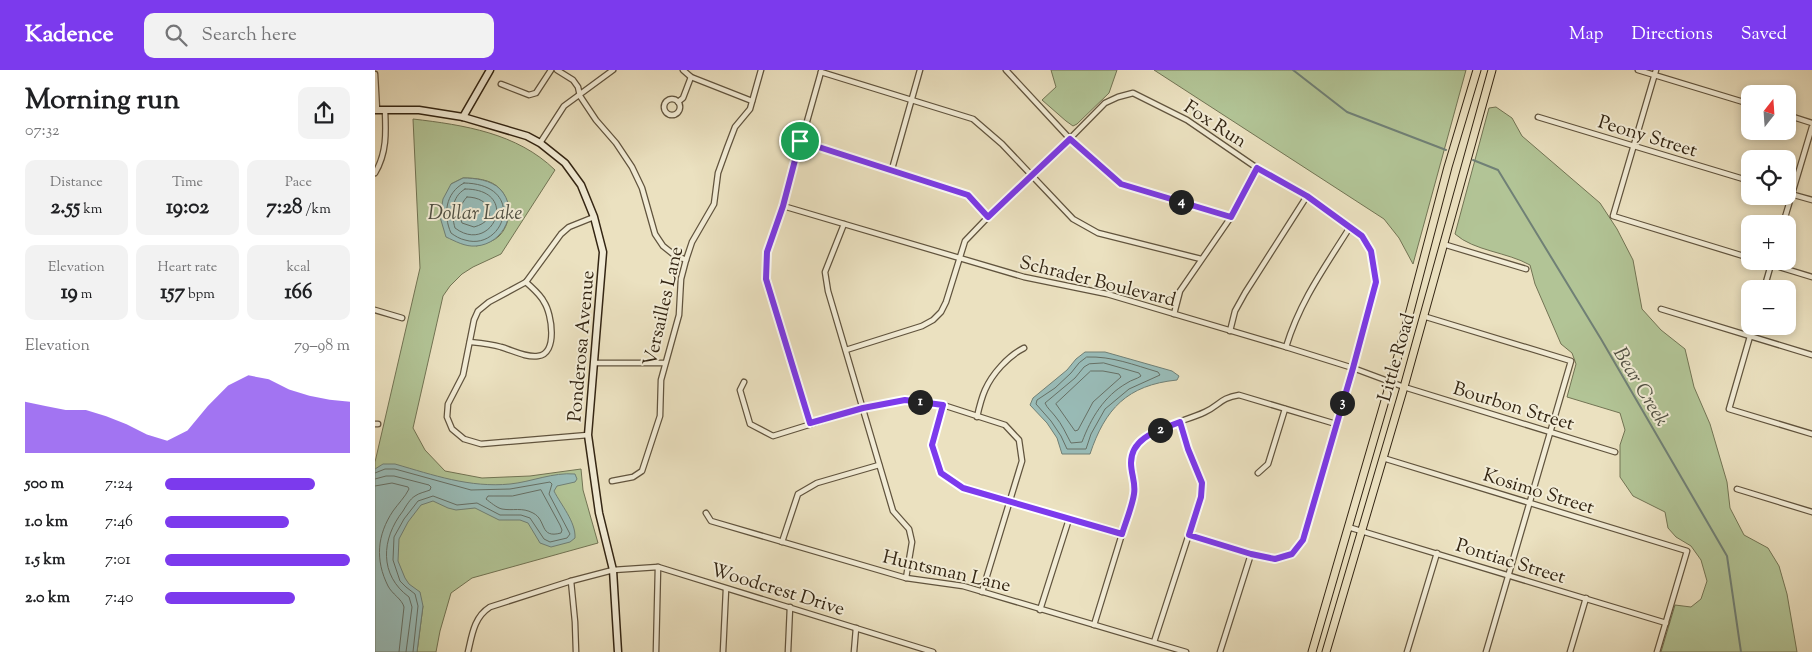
<!DOCTYPE html>
<html lang="en">
<head>
<meta charset="utf-8">
<style>
	body { margin:0; font-family:"Sorts Mill Goudy",serif; background:#f2f2f2; color:#202124; height:100vh; display:flex; flex-direction:column; font-size:19px; white-space:nowrap }
	* { box-sizing:border-box; margin:0 }
	p { font-size:16px; color:#757577 }
	.icon { flex:none; width:28px; height:28px; fill:none; stroke:currentColor; stroke-width:2; stroke-linecap:round; stroke-linejoin:round }
	.map { position:relative; flex:1; overflow:hidden }
	.details { display:flex; flex-direction:column; background:#fff; width:375px }
	.details>* { flex:none }
	.needle { width:32px; rotate:17deg }
	.buttons { position:absolute; left:1366px; top:15px; display:grid; gap:10px }
	.buttons a { display:grid; place-items:center; width:55px; height:55px; border-radius:10px; background:#fff; box-shadow:0 2px 8px #0003; font-size:25px }
	.pin { position:absolute; display:grid; place-items:center; width:42px; height:42px; color:#fff; margin:-21px; border:2px solid #fff; border-radius:50%; box-shadow:0 1px 5px #0007 }
	.km { position:absolute; width:25px; height:25px; margin:-12px; border-radius:50%; background:#222; color:#fff; font-size:14px; line-height:25px; text-align:center }
	.round { display:grid; place-items:center; flex:none; width:52px; height:52px; border-radius:10px; background:#f2f2f2 }
	.summary { display:flex; align-items:center; justify-content:space-between; height:85px; padding:0 25px }
	h1 { font-size:28px; font-weight:700; line-height:38px }
	.metrics { display:grid; grid-template-columns:repeat(3,1fr); gap:8px; height:85px; padding:5px 25px }
	.metrics div { display:grid; align-content:center; border-radius:10px; background:#f2f2f2; text-align:center }
	.metrics b { font-size:21px; font-weight:700 }
	.metrics small { font-size:14px; font-weight:400 }
	.metrics p { font-size:14px }
	.chart { height:140px; padding:10px 25px }
	.chart p { display:flex; justify-content:space-between }
	.chart svg { width:100%; height:90px; margin-top:5px; fill:#7c3aed; opacity:.7 }
	ul { padding:0 25px; list-style:none; font-size:16px }
	li { display:grid; grid-template-columns:80px 60px 1fr; align-items:center; height:38px }
	li i { height:12px; border-radius:6px; background:#7c3aed }
	header { display:flex; align-items:center; gap:30px; box-sizing:border-box; height:70px; padding:0 25px; background:#7c3aed; color:#fff }
	header strong { font-size:24px }
	nav { display:flex; gap:28px; margin-inline-start:auto; font-size:18px }
	.search { width:350px; height:45px; background:#f2f2f2; display:flex; align-items:center; gap:12px; box-sizing:border-box; padding:0 18px; border-radius:10px; color:#757577; font-size:19px }
	main { display:flex; flex:1; min-height:0 }
	.map>svg:first-child { display:block }
</style>
</head>
<body>
<header>
<strong>Kadence</strong>
<div class="search"><svg class="icon" aria-label="search" viewBox="0 0 24 24"><circle cx="10" cy="10" r="6"/><path d="M15 15l6 6"/></svg>Search here</div>
<nav><a>Map</a><a>Directions</a><a>Saved</a></nav>
</header>
<main>
<section class="details">
<div class="summary"><div><h1>Morning run</h1><p>07:32</p></div><a class="round"><svg class="icon" aria-label="share" viewBox="0 0 24 24"><path d="M12 15V3M7 8l5-5 5 5M5 13v7h14v-7"/></svg></a></div>
<div class="metrics">
<div><p>Distance</p><b>2.55<small> km</small></b></div>
<div><p>Time</p><b>19:02</b></div>
<div><p>Pace</p><b>7:28<small> /km</small></b></div>
</div>
<div class="metrics">
<div><p>Elevation</p><b>19<small> m</small></b></div>
<div><p>Heart rate</p><b>157<small> bpm</small></b></div>
<div><p>kcal</p><b>166</b></div>
</div>
<div class="chart"><p><span>Elevation</span>79–98 m</p>
<svg viewBox="0 0 160 44" preserveAspectRatio="none"><path d="M0 44V19L10 21L20 23L30 23L40 26L50 30L60 35L70 38L80 33L90 21L100 11L110 6L120 8L130 13L140 16L150 18L160 19V44z"/></svg>
</div>
<ul>
<li><b>500 m</b>7:24<i style="width:81%"></i></li>
<li><b>1.0 km</b>7:46<i style="width:67%"></i></li>
<li><b>1.5 km</b>7:01<i style="width:100%"></i></li>
<li><b>2.0 km</b>7:40<i style="width:70%"></i></li>
</ul>
</section>
<div class="map">
<svg width="1437" height="582" viewBox="0 0 1437 582">
	<rect width="100%" height="100%" fill="#ebe1c0"/>
	<filter id="stains"><feTurbulence type="fractalNoise" baseFrequency=".004" numOctaves="4"/><feColorMatrix values="0 0 0 0 .2 0 0 0 0 .09 0 0 0 0 .02 0 0 0 .5 -.17"/></filter>
	<radialGradient id="worn" r=".72"><stop offset=".6" stop-color="#630" stop-opacity="0"/><stop offset="1" stop-color="#630" stop-opacity=".3"/></radialGradient>
	<g fill="#b2c496" stroke="#727454" fill-rule="evenodd">
		<polygon points="676,0 742,0 734,23 702,54 698,56 691,51 667,30 681,17"/>
		<polygon points="779,0 1091,0 1038,194 1024,168 1009,149"/>
		<path d="M1121,37L1137,48L1147,66L1225,133L1242,159L1258,190L1267,239L1286,260L1310,279L1319,317L1335,354L1352,412L1355,438L1369,465L1393,478L1404,496L1412,524L1422,582H1286L1300,535L1316,537L1326,529L1332,511L1326,490L1316,476L1301,467L1293,458L1290,442L1258,426L1245,407V375L1250,360L1245,343L1192,327L1201,294L1197,283L1186,274L1160,214L1155,195C1132,182 1099,181 1080,164L1114,38Z"/>
		<path d="M38,49C89,55 142,63 180,100L126,184L98,197L87,204L75,216L68,226L38,358L50,380L70,401L107,408L155,406L206,399L208,420L223,473L97,508L76,523L65,561L61,582H42L48,536L0,514V392L45,198ZM88,108C100,108 116,109 125,119C136,131 137,152 125,165C120,171 109,174 101,176L76,114Z"/>
	</g>
	<g fill="#99bcb8" stroke="#708076">
		<path d="M88,108C100,108 116,110 125,119C145,140 129,174 101,176C90,177 80,171 71,167L65,147L68,129L76,114Z"/>
		<path d="M710,282H730L797,301L804,306L802,310C752,315 730,339 715,384H687L682,368L672,353L655,335L658,328L692,300L701,289Z"/>
		<path d="M8,394H20C58,405 95,418 135,414C156,412 178,402 200,404L202,409L200,412L182,416L179,421C186,435 201,452 200,468L195,472L176,477L165,473L153,453L145,450H124L100,438L81,440L73,438L58,431L46,435L33,452L24,469L23,491L30,508L34,514L45,522L48,536L42,582H0V399Z"/>
	</g>
	<g fill="none" stroke-linecap="round" stroke-linejoin="round">
		<g stroke="#667066" stroke-width="1">
			<path d="M89,113C153,114 129,182 90,170C85,169 80,166 76,163C68,145 70,123 89,113Z"/>
			<path d="M90,119C147,119 117,186 80,158C76,144 76,127 90,119Z"/>
			<path d="M92,127C116,127 125,150 99,157L87,153C83,144 85,134 92,127Z"/>
			<path d="M712,287C737,286 759,295 783,302L785,305L754,319L730,339L716,364L711,379H692L686,366L676,351L661,334L662,330L680,318L696,303L704,293Z"/>
			<path d="M729,293L764,303L766,306C762,309 756,310 752,313C729,326 716,348 707,372L696,373C691,364 687,354 680,346C677,342 672,338 670,333L700,308L709,297L714,294Z"/>
			<polygon points="716,301 728,301 744,304 746,307 718,332 703,360 700,361 681,334"/>
			<polyline points="0,403 10,399 20,399 96,420 135,419 175,412 177,414 174,424 195,464 192,468 175,472 169,469 155,448 146,445 125,445 102,433 82,435 58,426 43,431 29,449 19,467 18,490 25,511 31,517 40,524 43,536 38,582"/>
			<path d="M0,409L11,406H19L54,415L56,417L55,420C50,422 44,423 40,426C35,429 31,436 28,441C6,469 4,505 34,527L37,537L31,582"/>
			<path d="M0,416L17,413L33,417L34,419C30,427 23,434 18,441C2,465 0,490 13,516C17,524 27,529 29,537L24,582"/>
			<path d="M166,420L185,455L187,460L186,463C164,469 172,450 158,443C147,437 138,441 127,439C122,438 115,432 111,429L113,426H137Z"/>
		</g>
		<g stroke="#708076" stroke-width="2">
			<polyline points="918,0 972,42 1071,80"/>
			<polyline points="1098,90 1123,100 1226,269 1352,486 1366,582"/>
		</g>
		<g stroke="#61543e" stroke-width="7">
			<g id="street">
				<polyline points="182,0 198,10 203,17 205,26 221,50 241,73 257,97 267,118 280,164 288,176 298,184 311,190"/>
				<polyline points="308,0 316,7 377,31"/>
				<polyline points="631,0 695,69 746,114 856,147"/>
				<polyline points="1263,0 1375,34"/>
				<polyline points="1281,0 1238,146 1375,188"/>
				<polyline points="446,2 598,49 627,74 698,149 723,163 826,189"/>
				<polyline points="0,4 2,40"/>
				<polyline points="126,14 154,25 161,23 176,0"/>
				<circle cx="297" cy="37" r="8"/>
				<polyline points="303,32 308,28 316,7"/>
				<polyline points="1412,45 1437,53"/>
				<polyline points="1163,47 1375,111"/>
				<polyline points="425,71 593,125 613,147"/>
				<polyline points="165,73 189,36 238,0"/>
				<polyline points="517,99 545,0"/>
				<path d="M0,103C12,83 11,62 10,40"/>
				<polyline points="1412,123 1437,130"/>
				<polyline points="408,136 649,207 732,224 911,277 978,298 1029,317 1240,382"/>
				<polyline points="469,154 450,202 453,221 518,441 534,459 537,472 531,508"/>
				<polyline points="1408,154 1437,57"/>
				<polyline points="1068,174 1151,199"/>
				<polyline points="1385,191 1437,207"/>
				<polyline points="1389,219 1397,191"/>
				<polyline points="1286,239 1437,285"/>
				<polyline points="0,240 27,248"/>
				<polyline points="799,244 805,221 856,147 882,98"/>
				<polyline points="1048,246 1196,291 1111,582"/>
				<polyline points="1378,256 1354,339 1437,364"/>
				<polyline points="855,261 860,241 870,223 932,126"/>
				<path d="M95,272C105,273 116,274 126,277C137,280 151,288 163,286C183,284 177,244 169,232C165,224 157,218 151,212"/>
				<path d="M911,277C925,231 950,197 975,157"/>
				<polyline points="471,280 547,256 558,250 566,242 571,232 590,171 613,147 659,105 730,33 743,27 758,23 812,50 882,98 932,126 987,166 996,181 1001,212 978,298 928,470 917,484 900,489 876,484 814,465"/>
				<polyline points="219,293 289,293"/>
				<polyline points="369,312 365,320 375,354 398,366 488,338 530,329 568,335 630,355 644,370 647,391 607,522"/>
				<polyline points="568,335 557,375 566,403 588,418 747,464"/>
				<path d="M602,347C604,338 606,329 610,320C617,304 633,286 649,278"/>
				<polyline points="435,353 391,209 392,182 408,136 446,2"/>
				<polyline points="0,354 3,354"/>
				<polyline points="213,365 106,374 89,369 77,359 72,347 73,334 88,305 99,250 103,241 114,232 151,212 186,164 194,157 219,147"/>
				<polyline points="1008,388 1312,481 1282,582"/>
				<polyline points="883,403 893,394 910,339"/>
				<polyline points="237,411 258,407 267,401 285,346 286,310 304,245 306,209 311,190 317,172 339,134 343,103 352,78 360,57 375,39 386,0"/>
				<polyline points="1362,419 1437,442"/>
				<polyline points="331,443 336,451 531,508 588,516 811,582"/>
				<polyline points="973,457 1291,553"/>
				<polyline points="407,472 423,424 442,413 504,395"/>
				<polyline points="196,511 200,552 201,582"/>
				<polyline points="665,540 694,449"/>
				<path d="M719,555L759,425C759,420 760,414 759,409C758,399 754,389 759,379C769,358 810,352 830,342C845,335 845,328 864,325L961,354"/>
				<polyline points="779,572 826,427 827,413 813,379 805,352"/>
				<path d="M93,582C97,565 99,547 115,537L196,511L238,500L283,497L558,582"/>
				<polyline points="281,582 283,497"/>
				<polyline points="348,582 351,519"/>
				<polyline points="413,582 415,537"/>
				<polyline points="479,582 481,558"/>
				<polyline points="845,582 876,484"/>
				<polyline points="1032,582 1062,483"/>
				<polyline points="1195,582 1211,528"/>
			</g>
		</g>
		<g stroke="#332513" stroke-width="9">
			<g id="secondary">
				<polyline points="0,40 44,40 88,47 152,66 165,73 190,93 206,115 219,147 228,182 213,365 224,443 238,500 243,582"/>
				<polyline points="88,47 115,0"/>
			</g>
		</g>
		<g stroke="#332513" stroke-width="9">
			<g id="primary">
				<polyline points="937,582 1025,279 1073,97 1102,0"/>
				<polyline points="951,582 1029,317 1117,0"/>
			</g>
		</g>
		<use href="#street" stroke="#f2ecd6" stroke-width="4.5"/>
		<use href="#secondary" stroke="#f2ecd6" stroke-width="6"/>
		<use href="#primary" stroke="#ebe1c0" stroke-width="7"/>
	</g>
	<g fill="none" stroke-linecap="round" stroke-linejoin="round">
		<g stroke="#fff" stroke-width="10">
			<path id="route" d="M695,69L746,114L856,147L882,98L932,126L987,166L996,181L1001,212L978,298L928,470L917,484L900,489L876,484L814,465L826,427L827,413L813,379L805,352C785,360 756,367 756,393C756,404 761,413 759,424C757,437 751,451 747,464L588,418L566,403L557,375L568,335L530,330L488,338L435,353L391,209L392,182L408,136L425,71L593,125L613,147Z"/>
		</g>
		<use href="#route" stroke="#7c3aed" stroke-width="6"/>
	</g>
	<g text-anchor="middle" stroke-width="4" stroke-linejoin="round" paint-order="stroke">
		<g font-size="19" fill="#332513" stroke="#f2ecd6">
			<text transform="translate(841 53) rotate(33)" y="7">Fox Run</text>
			<text transform="translate(1273 65) rotate(17)" y="7">Peony Street</text>
			<text transform="translate(723 210) rotate(14)" y="7">Schrader Boulevard</text>
			<text transform="translate(287 236) rotate(-77)" y="7">Versailles Lane</text>
			<text transform="translate(205 276) rotate(-85)" y="7">Ponderosa Avenue</text>
			<text transform="translate(1020 287) rotate(-74)" y="7">Little Road</text>
			<text transform="translate(1139 335) rotate(17)" y="7">Bourbon Street</text>
			<text transform="translate(1164 420) rotate(17)" y="7">Kosimo Street</text>
			<text transform="translate(1136 490) rotate(17)" y="7">Pontiac Street</text>
			<text transform="translate(572 500) rotate(13)" y="7">Huntsman Lane</text>
			<text transform="translate(403 518) rotate(17)" y="7">Woodcrest Drive</text>
		</g>
		<g font-size="20" font-style="italic" fill="#525245" stroke="#f2ecd6">
			<text x="100" y="149">Dollar Lake</text>
			<text transform="translate(1267 316) rotate(59)" y="7">Bear Creek</text>
		</g>
	</g>
	<rect width="100%" height="100%" filter="url(#stains)"/>
	<rect width="100%" height="100%" fill="url(#worn)"/>
</svg>
<div class="buttons">
<a><svg class="needle" viewBox="-14 -14 28 28"><path d="M0-13l5 13h-10z" fill="#e53935"/><path d="M0 13l5-13h-10z" fill="#757577"/></svg></a>
<a><svg class="icon" aria-label="locate" viewBox="0 0 24 24"><circle cx="12" cy="12" r="6"/><path d="M12 2v4M12 18v4M2 12h4M18 12h4"/></svg></a>
<a>+</a>
<a>−</a>
</div>
<div class="pin" style="left:425px;top:71px;background:#1e9e55"><svg class="icon" aria-label="arrive" viewBox="0 0 24 24"><path d="M6 21V4h12l-3 4 3 4H6"/></svg></div>
<b class="km" style="left:545px;top:332px">1</b>
<b class="km" style="left:785px;top:360px">2</b>
<b class="km" style="left:967px;top:333px">3</b>
<b class="km" style="left:806px;top:132px">4</b>
</div>
</main>
</body>
</html>
